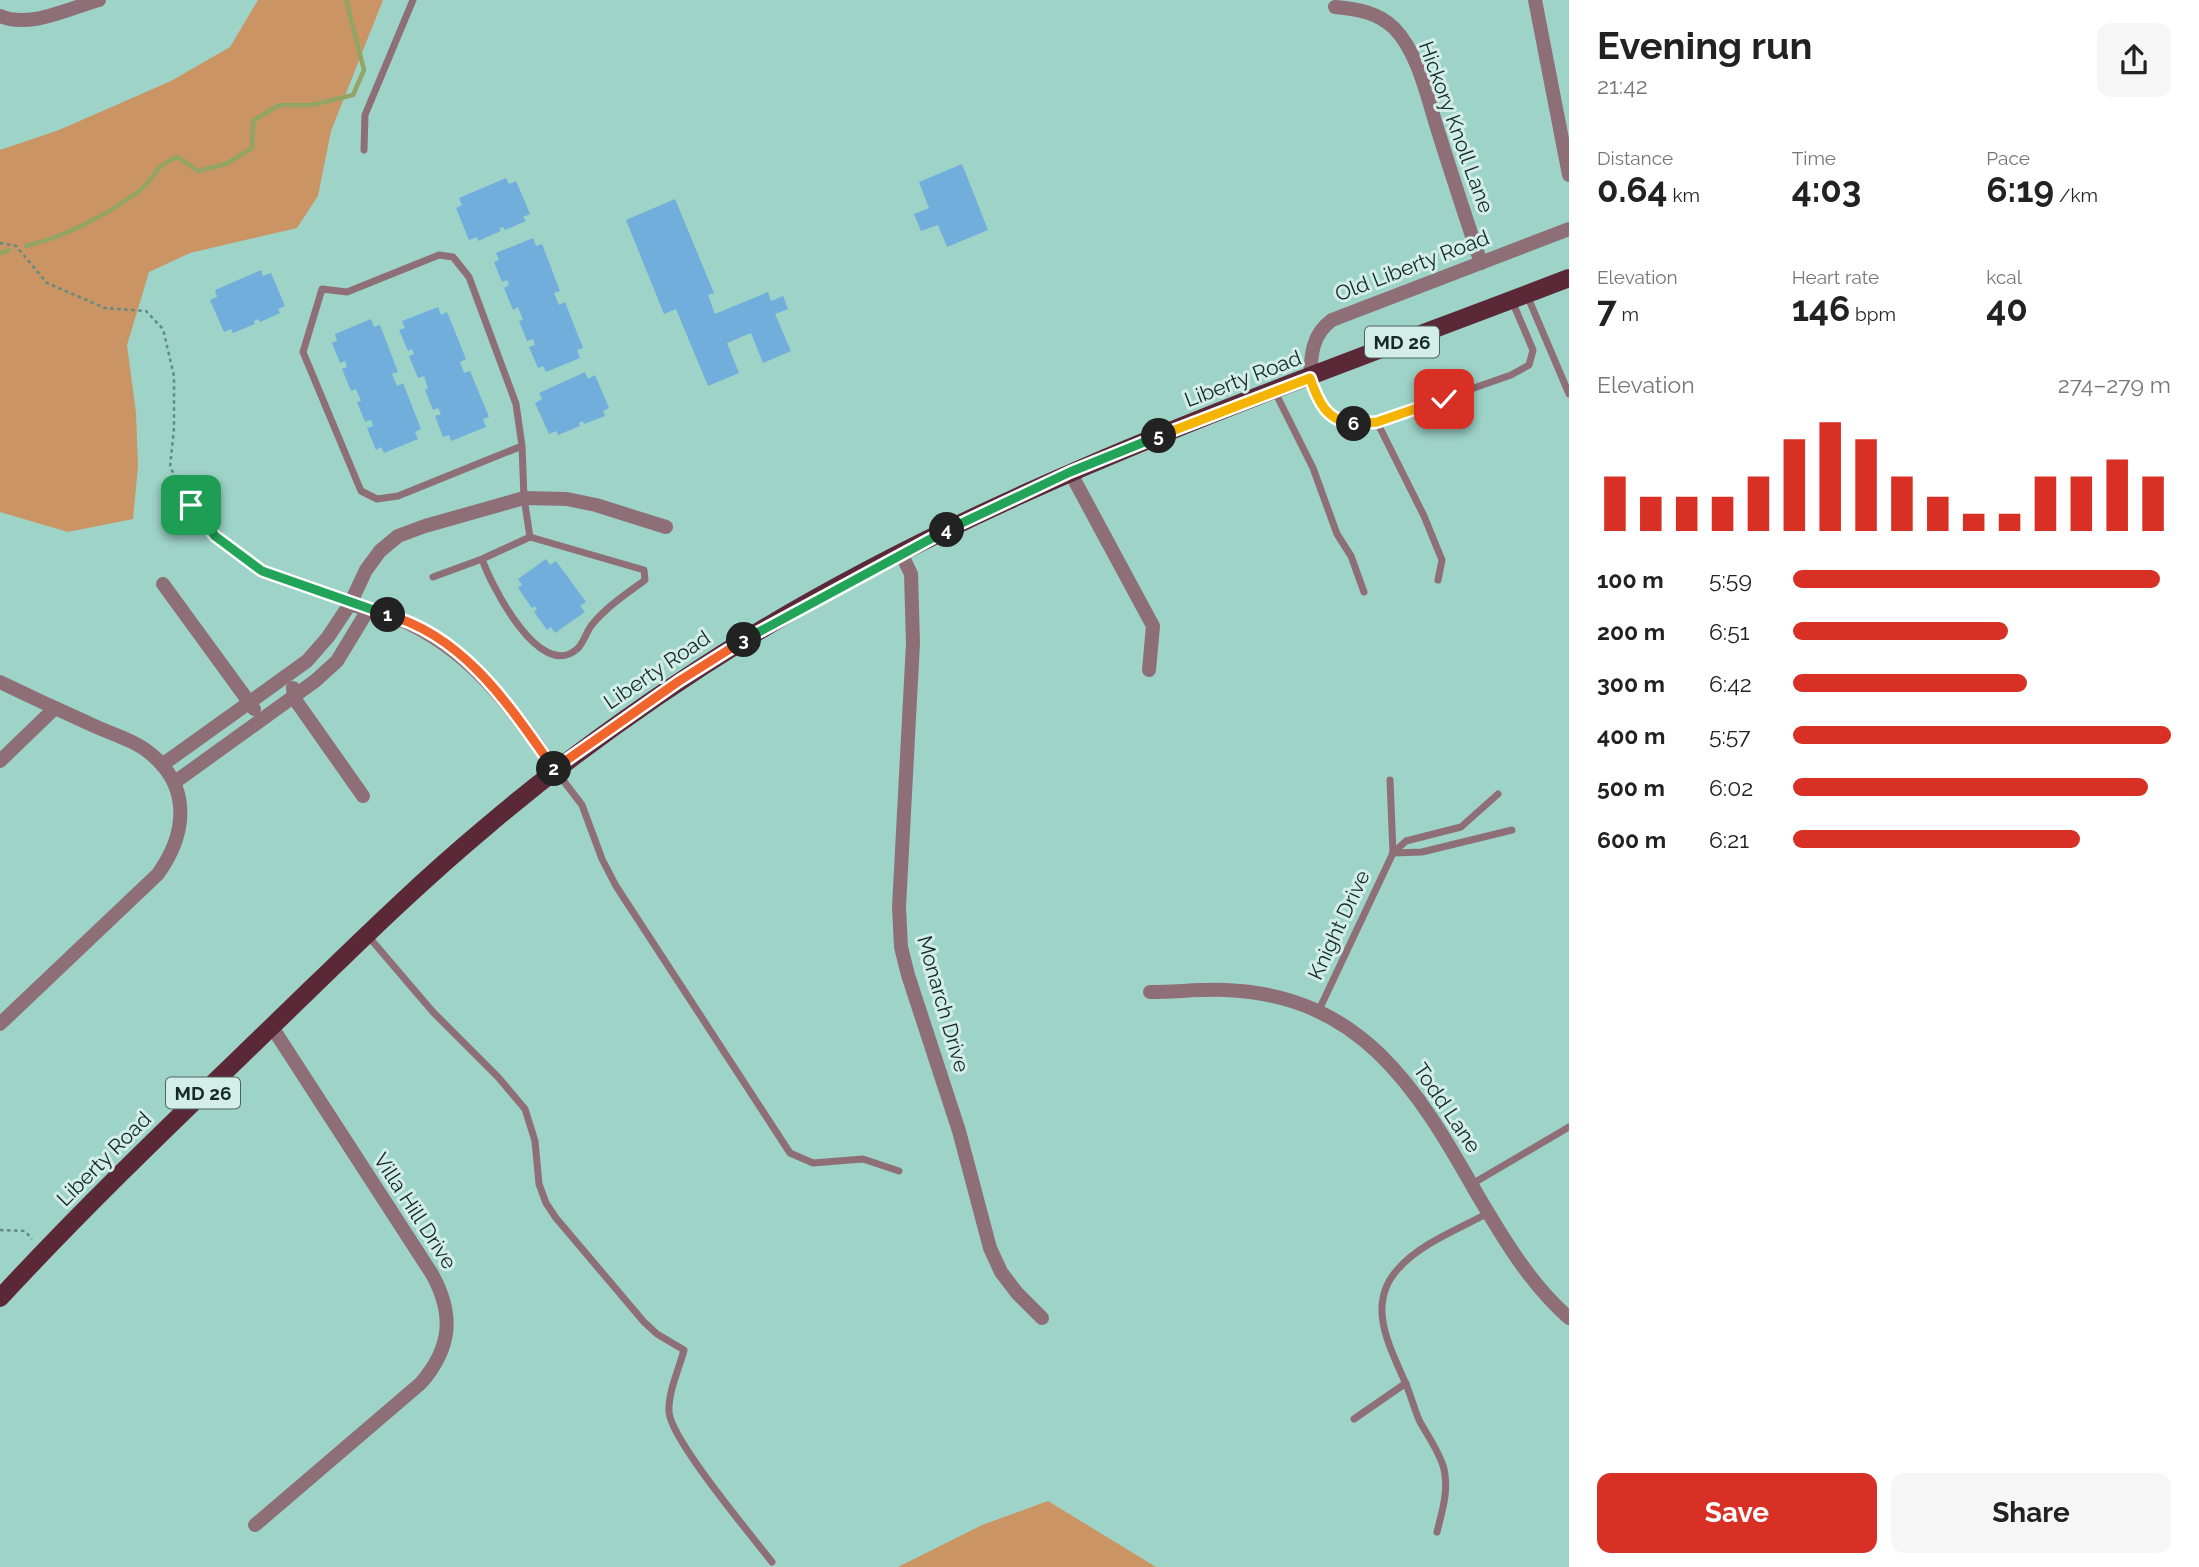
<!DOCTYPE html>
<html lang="en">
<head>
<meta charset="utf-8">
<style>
	body { margin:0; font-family:Raleway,sans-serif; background:#f6f6f6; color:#222; height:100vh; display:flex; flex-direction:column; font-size:26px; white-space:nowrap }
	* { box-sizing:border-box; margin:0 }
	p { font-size:23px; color:#767676 }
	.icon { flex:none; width:38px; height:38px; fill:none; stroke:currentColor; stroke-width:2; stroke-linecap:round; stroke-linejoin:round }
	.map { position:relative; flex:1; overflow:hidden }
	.details { display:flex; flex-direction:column; background:#fff; width:630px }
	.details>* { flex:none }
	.pin { position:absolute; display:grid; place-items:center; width:60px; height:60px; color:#fff; margin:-30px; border-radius:14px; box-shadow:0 4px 10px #0006 }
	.km { position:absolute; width:35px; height:35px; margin:-18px; border-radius:50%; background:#222; color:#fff; font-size:19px; line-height:35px; text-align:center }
	.round { display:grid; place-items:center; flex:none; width:74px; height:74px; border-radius:14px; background:#f6f6f6 }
	.summary { display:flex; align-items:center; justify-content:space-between; height:119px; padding:0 28px }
	h1 { font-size:38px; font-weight:700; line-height:52px }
	.metrics { display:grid; grid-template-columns:repeat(3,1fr); gap:10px; height:119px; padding:7px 28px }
	.metrics div { display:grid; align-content:center }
	.metrics b { font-size:35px; font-weight:700 }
	.metrics small { font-size:19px; font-weight:400 }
	.metrics p { font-size:19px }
	.chart { height:196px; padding:14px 28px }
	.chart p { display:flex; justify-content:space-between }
	.chart svg { width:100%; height:126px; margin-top:7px; stroke:#d93025; stroke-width:6 }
	.button { display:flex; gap:14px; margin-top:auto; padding:14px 28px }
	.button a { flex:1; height:80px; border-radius:14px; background:#d93025; color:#fff; font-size:28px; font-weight:700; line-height:80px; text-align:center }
	.button a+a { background:#f6f6f6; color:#222 }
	ul { padding:0 28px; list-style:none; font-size:23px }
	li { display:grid; grid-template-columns:112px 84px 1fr; align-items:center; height:52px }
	li i { height:18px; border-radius:9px; background:#d93025 }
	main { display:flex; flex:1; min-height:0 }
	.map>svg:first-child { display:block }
</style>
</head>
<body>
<main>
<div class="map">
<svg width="1569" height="1567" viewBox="0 0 1569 1567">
	<rect width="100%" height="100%" fill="#9ed3c8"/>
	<g fill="#cb9465">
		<polygon points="258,0 383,0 331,131 318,196 297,228 190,253 149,272 127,345 136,413 138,466 133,519 68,532 0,512 0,150 59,130 171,81 230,47"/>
		<polygon points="1048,1501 1156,1567 898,1567 982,1525"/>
	</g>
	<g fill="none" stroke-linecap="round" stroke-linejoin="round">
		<g stroke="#93a564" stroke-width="4.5">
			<path d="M26,246C67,236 103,217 138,192C157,178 151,167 178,157L198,171L226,164L252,148L253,121L279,105H312L353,95L364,70L346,0"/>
			<polyline points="0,253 9,250"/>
		</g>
	</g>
	<g fill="#71aedc">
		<polygon points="962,164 988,230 947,247 938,225 921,231 914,214 929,208 919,182"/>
		<polygon points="506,178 509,184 516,181 530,214 523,217 526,221 505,230 503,227 499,228 501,231 478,241 477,237 469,240 456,208 462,205 459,198"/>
		<polygon points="675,199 714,293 708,295 715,314 768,292 771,301 783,296 788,309 775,314 791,351 763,363 751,333 727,343 739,373 708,386 676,309 664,314 626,220"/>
		<polygon points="533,238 536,246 542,244 560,291 554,293 559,305 565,302 583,348 577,350 580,358 546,372 543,366 538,368 529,347 535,345 533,339 527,341 519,321 523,320 518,307 513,310 504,288 509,285 507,280 502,282 494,262 499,260 496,253"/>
		<polygon points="261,270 263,276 271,273 285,306 278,309 280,313 260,322 258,319 254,321 255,324 233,333 231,329 224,332 210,300 217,297 215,290"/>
		<polygon points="438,307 441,315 447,312 466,359 460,362 464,373 470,371 489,417 483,419 486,427 451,441 449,435 443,437 435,416 441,414 438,408 433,410 425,390 428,388 424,376 418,378 409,356 414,354 412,349 408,351 399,330 405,328 402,321"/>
		<polygon points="371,319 374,327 380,325 398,372 392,374 397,386 403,383 421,429 415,432 418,439 384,453 381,447 376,450 367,428 373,426 371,420 365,422 357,402 361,401 356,389 351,391 342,369 347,367 345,361 340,363 332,343 337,341 335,334"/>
		<polygon points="585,372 588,379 595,375 609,408 603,411 605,416 584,424 583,421 579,423 580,426 558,435 556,431 549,434 535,403 542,399 539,393"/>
		<polygon points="546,559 550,565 556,561 586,602 580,606 585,612 555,633 551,627 547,630 534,612 537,610 535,606 532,608 518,588 522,585 518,579"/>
	</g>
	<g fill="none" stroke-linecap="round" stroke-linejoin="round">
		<g stroke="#638a82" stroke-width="2.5" stroke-dasharray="3.5 3.5" stroke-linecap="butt">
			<polyline points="0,243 16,246 47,283 105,308 146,311 163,329 174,376 174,428 170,467 191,505 215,536 262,571 336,599"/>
			<polyline points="0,1230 25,1231 32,1239"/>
		</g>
		<g stroke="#8f6f77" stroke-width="7">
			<polyline points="364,150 365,115 413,0"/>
			<polyline points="1527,295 1569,394"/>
			<path d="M1310,378C1324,418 1335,425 1377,422L1424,516L1442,560L1438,580"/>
			<polyline points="1275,392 1313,468 1337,534 1351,556 1364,592"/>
			<polyline points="1377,422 1511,375 1529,365 1533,350 1512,301"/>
			<polyline points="522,446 398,496 377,499 361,491 303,352 322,289 347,292 439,255 453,257 469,277 516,404 522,446 524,498 530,537"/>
			<path d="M433,577L482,559L530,537L644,570L645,580C626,594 606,607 591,626C586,633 583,644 577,649C540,682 491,585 482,559"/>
			<polyline points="556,771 582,805 602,859 616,886 790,1153 813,1163 863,1159 899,1171"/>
			<polyline points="1390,780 1393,853"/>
			<polyline points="1393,853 1422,852 1512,830"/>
			<path d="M368,936L433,1012L498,1077L525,1109L535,1141L539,1184L546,1203L556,1218L644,1322L657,1334L684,1350C679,1369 668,1392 669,1412C671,1440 752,1536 772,1562"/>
			<polyline points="1318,1012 1393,853 1406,841 1461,827 1498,794"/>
			<polyline points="1472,1184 1569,1127"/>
			<polyline points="1354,1419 1406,1383"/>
			<path d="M1437,1532C1442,1511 1449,1491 1444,1469C1440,1453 1428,1436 1420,1422C1414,1409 1411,1395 1405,1382C1389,1345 1366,1304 1398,1269C1421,1243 1459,1229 1488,1213"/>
		</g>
		<g stroke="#8f6f77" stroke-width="14">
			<path d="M1335,7C1357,9 1377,12 1394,28C1419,54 1427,97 1438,131C1452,175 1466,219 1481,263"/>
			<path d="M0,16C29,29 70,8 99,0"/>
			<polyline points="1070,472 1153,626 1149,670"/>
			<polyline points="901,553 911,574 913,643 899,907 901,947 908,975 959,1131 990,1248 1001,1272 1017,1293 1042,1318"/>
			<polyline points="163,584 254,709"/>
			<path d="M350,604C365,609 382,612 397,618C472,650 510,706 555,770"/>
			<path d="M0,682C29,696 59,710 88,723C108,733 135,740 151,754C192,788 186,835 158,874L0,1024"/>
			<polyline points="293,688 294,698 363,796"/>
			<polyline points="0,761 55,708"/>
			<polyline points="162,765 307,661 328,637 350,604 366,570 380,551 398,536 425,526 524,498 567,499 596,505 666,527"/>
			<polyline points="175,782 315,681 337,661 368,610"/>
			<path d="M1150,992C1175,992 1201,989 1225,990C1361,995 1417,1088 1477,1194C1503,1238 1530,1284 1569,1318"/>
			<path d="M255,1525L421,1383C452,1347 454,1314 432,1274L272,1027"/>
		</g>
		<g stroke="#8f6f77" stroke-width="14">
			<polyline points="1535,0 1569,175"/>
			<path d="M1310,378C1311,355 1312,334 1332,320L1569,229"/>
		</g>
		<path stroke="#5b2838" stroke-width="18" d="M0,1298C84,1207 174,1121 263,1035C336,965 408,892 486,827C568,757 657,694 749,637C1005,481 1290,385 1569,278"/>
	</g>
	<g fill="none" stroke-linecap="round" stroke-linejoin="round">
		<g stroke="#fff" stroke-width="14">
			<polyline id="split-1" points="191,505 215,536 262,571 388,615"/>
		</g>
		<g stroke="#fff" stroke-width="14">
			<path id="split-2" d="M388,615C465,636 511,708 554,769"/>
		</g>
		<g stroke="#fff" stroke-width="14">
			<polyline id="split-3" points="554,769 679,681 744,640"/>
		</g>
		<g stroke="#fff" stroke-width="14">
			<polyline id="split-4" points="744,640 947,530"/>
		</g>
		<g stroke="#fff" stroke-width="14">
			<polyline id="split-5" points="947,530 1070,472 1159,436"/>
		</g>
		<g stroke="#fff" stroke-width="14">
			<path id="split-6" d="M1159,436L1310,378C1318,401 1326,421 1354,424"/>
		</g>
		<g stroke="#fff" stroke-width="14">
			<polyline id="split-7" points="1354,424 1377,422 1444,399"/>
		</g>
		<use href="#split-1" stroke="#22a559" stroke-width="9"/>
		<use href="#split-2" stroke="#f0652b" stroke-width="9"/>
		<use href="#split-3" stroke="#f0652b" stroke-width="9"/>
		<use href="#split-4" stroke="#22a559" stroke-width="9"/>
		<use href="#split-5" stroke="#22a559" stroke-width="9"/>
		<use href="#split-6" stroke="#f5b400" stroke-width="9"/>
		<use href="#split-7" stroke="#f5b400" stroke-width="9"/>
	</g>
	<g text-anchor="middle" stroke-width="6" stroke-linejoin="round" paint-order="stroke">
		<g fill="#d3ede8" stroke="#4e6460" stroke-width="2">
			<rect x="1365" y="326.5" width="74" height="31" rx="5"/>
			<rect x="166" y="1077.5" width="74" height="31" rx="5"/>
		</g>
		<g font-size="19" font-weight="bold" fill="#152a26">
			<text x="1402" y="349">MD 26</text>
			<text x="203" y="1100">MD 26</text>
		</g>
		<g font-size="21" fill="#152a26" stroke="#d3ede8">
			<text transform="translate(1456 127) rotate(70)" y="7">Hickory Knoll Lane</text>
			<text transform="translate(1412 266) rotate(-21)" y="7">Old Liberty Road</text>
			<text transform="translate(1243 379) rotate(-21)" y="7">Liberty Road</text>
			<text transform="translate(657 670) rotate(-34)" y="7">Liberty Road</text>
			<text transform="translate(1339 925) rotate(-65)" y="7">Knight Drive</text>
			<text transform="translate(943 1004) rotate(74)" y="7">Monarch Drive</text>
			<text transform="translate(1447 1108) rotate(56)" y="7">Todd Lane</text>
			<text transform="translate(104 1159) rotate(-45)" y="7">Liberty Road</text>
			<text transform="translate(415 1211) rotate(57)" y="7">Villa Hill Drive</text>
		</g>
	</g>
</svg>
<div class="pin" style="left:191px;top:505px;background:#1e9e55"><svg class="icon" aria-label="arrive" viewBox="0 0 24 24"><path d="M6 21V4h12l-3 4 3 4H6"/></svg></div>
<div class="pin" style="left:1444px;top:399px;background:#d93025"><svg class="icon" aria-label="check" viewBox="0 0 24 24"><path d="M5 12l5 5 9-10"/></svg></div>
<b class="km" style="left:388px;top:615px">1</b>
<b class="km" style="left:554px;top:769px">2</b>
<b class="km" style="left:744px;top:640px">3</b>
<b class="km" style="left:947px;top:530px">4</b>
<b class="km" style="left:1159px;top:436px">5</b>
<b class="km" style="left:1354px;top:424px">6</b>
</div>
<section class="details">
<div class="summary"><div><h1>Evening run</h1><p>21:42</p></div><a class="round"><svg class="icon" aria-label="share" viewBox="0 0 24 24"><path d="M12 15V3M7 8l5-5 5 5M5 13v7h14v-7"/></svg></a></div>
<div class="metrics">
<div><p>Distance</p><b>0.64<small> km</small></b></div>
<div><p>Time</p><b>4:03</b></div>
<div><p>Pace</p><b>6:19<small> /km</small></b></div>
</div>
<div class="metrics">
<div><p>Elevation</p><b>7<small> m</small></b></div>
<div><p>Heart rate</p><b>146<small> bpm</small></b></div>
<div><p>kcal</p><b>40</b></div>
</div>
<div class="chart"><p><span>Elevation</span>274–279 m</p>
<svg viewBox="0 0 160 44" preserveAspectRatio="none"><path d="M5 44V25M15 44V32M25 44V32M35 44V32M45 44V25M55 44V12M65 44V6M75 44V12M85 44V25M95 44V32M105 44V38M115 44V38M125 44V25M135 44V25M145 44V19M155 44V25"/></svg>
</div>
<ul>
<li><b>100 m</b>5:59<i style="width:97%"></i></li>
<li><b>200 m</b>6:51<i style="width:57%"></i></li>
<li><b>300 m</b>6:42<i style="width:62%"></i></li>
<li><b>400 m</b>5:57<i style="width:100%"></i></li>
<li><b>500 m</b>6:02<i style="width:94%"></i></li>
<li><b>600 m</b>6:21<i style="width:76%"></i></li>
</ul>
<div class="button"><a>Save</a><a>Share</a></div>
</section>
</main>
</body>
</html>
